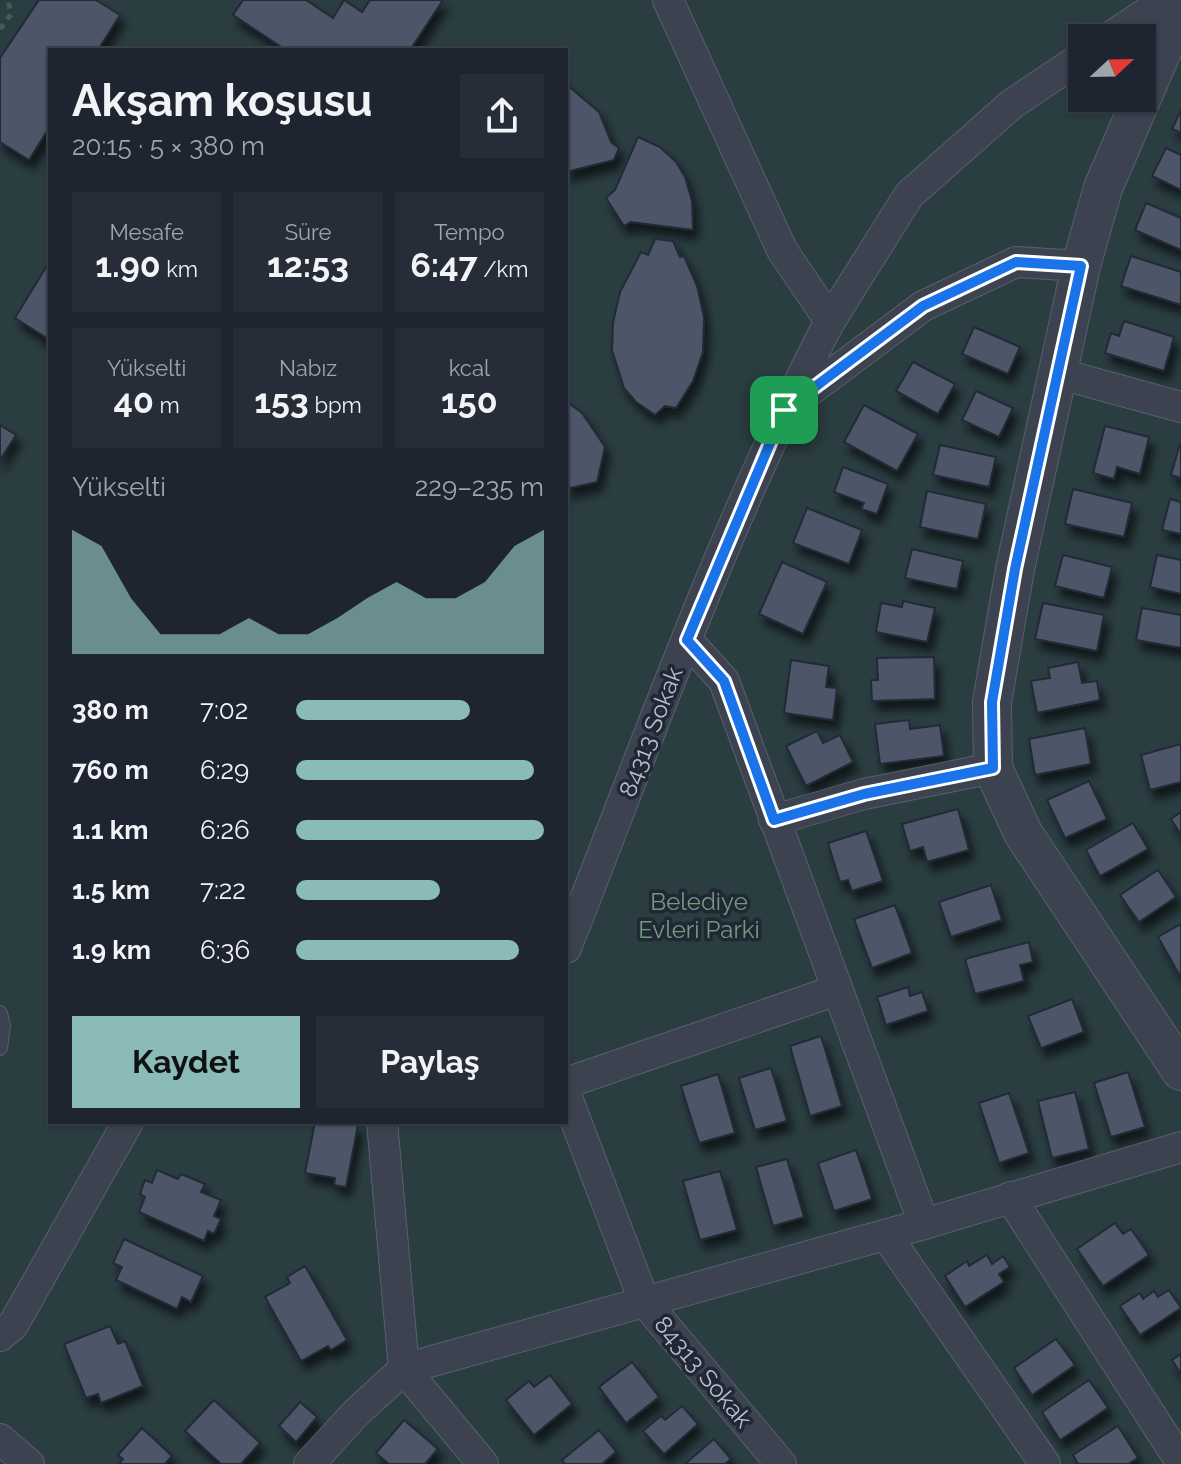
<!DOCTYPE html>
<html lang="tr">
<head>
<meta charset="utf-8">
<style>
	body { margin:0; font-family:Raleway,sans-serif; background:#262c38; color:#f1f3f6; height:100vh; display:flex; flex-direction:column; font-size:30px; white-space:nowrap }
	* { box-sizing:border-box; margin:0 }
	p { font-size:26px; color:#a1a4ab }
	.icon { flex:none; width:44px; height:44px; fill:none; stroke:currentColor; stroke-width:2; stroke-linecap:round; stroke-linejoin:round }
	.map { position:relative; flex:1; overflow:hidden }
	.drawer { position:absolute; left:48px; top:48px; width:520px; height:1076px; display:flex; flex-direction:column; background:#1e2430; border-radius:0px; box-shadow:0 2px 6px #0004,0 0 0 2px #3c414c }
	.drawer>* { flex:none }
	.needle { width:52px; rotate:68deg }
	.fabs { position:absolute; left:1068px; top:24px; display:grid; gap:16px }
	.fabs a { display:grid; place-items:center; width:88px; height:88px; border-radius:0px; background:#1e2430; box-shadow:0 2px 6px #0004,0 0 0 2px #3c414c; font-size:40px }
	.pin { position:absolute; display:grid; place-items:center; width:68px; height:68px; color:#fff; margin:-34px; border-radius:16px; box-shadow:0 4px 12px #0006 }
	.round { display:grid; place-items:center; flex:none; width:84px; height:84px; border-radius:0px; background:#262c38 }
	.summary { display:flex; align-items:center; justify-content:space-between; height:136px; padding:0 24px }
	h1 { font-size:44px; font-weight:700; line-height:60px }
	.stats { display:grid; grid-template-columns:repeat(3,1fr); gap:12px; height:136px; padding:8px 24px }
	.stats div { display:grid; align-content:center; border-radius:0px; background:#262c38; text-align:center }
	.stats b { font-size:34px; font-weight:700 }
	.stats small { font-size:22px; font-weight:400 }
	.stats p { font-size:22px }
	.chart { height:224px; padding:16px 24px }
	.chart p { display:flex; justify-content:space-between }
	.chart svg { width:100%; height:144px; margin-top:8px; fill:#8bbbb9; opacity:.7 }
	.cta { display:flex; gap:16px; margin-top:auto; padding:16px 24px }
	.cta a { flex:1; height:92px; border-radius:0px; background:#8bbbb9; color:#111; font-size:32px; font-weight:700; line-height:92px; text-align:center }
	.cta a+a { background:#262c38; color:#f1f3f6 }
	ul { padding:0 24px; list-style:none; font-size:26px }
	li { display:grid; grid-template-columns:128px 96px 1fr; align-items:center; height:60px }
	li i { height:20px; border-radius:10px; background:#8bbbb9 }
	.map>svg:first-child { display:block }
</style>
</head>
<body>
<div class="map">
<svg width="1181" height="1464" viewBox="0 0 1181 1464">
	<defs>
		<filter id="shadow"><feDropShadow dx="5" dy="9" stdDeviation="4" flood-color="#0009"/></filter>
	</defs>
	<rect width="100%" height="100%" fill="#283040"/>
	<path fill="#2a3d41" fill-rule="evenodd" d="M0,0H1181V1464H0ZM1082,38H1142V98H1082ZM50,50H566V1122H50Z"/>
	<g fill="#4e5769" stroke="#222937" stroke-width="2" filter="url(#shadow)">
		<polygon points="39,0 96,0 120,15 98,50 50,50 50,126 29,160 0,142 0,58"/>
		<polygon points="243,0 306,0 333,18 344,0 362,12 370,0 443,0 410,50 286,50 233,15"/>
		<polygon points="566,84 599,112 611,142 619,148 614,160 566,172"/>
		<polygon points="1181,110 1181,133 1172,129"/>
		<polygon points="638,137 660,147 676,162 685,177 692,201 693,230 631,222 624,226 606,198 615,190"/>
		<polygon points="1166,148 1181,155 1181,190 1152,176"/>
		<polygon points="1146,203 1181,218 1181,250 1135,230"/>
		<polygon points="655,239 673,241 680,257 684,256 697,286 704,317 703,352 693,381 676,408 665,406 655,415 636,402 624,388 612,350 613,323 620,292 641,252 648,255"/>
		<polygon points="1131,256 1181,272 1181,305 1121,286"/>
		<polygon points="48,264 50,266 50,340 15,318"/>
		<polygon points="1124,321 1174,337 1164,371 1105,353 1111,333 1119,336"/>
		<polygon points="974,327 1020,347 1008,374 962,354"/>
		<polygon points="913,362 955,384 938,414 896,391"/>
		<polygon points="976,391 1013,408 999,437 962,420"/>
		<polygon points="566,401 582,413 605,447 597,482 566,489"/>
		<polygon points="864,405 918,434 897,471 844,442"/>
		<polygon points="0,425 16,435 0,460"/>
		<polygon points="1105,426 1149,437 1140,474 1117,467 1114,479 1093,473"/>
		<polygon points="1180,444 1181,444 1181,478 1171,475"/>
		<polygon points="940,445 996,457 989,487 933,475"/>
		<polygon points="843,467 888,484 877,514 861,509 864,503 834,492"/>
		<polygon points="1073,489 1132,503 1124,537 1065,524"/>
		<polygon points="927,491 986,504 978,539 920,527"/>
		<polygon points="1170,499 1181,502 1181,534 1162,530"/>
		<polygon points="807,508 862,530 849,564 793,543"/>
		<polygon points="912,549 963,561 957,589 905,578"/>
		<polygon points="1063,555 1112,567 1104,598 1055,586"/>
		<polygon points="1157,555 1181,560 1181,594 1150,587"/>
		<polygon points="782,562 827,582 803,634 759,614"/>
		<polygon points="903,601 935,608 927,642 876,632 881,603 902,607"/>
		<polygon points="1043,603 1104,615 1097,651 1035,639"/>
		<polygon points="1142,608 1181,615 1181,648 1136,640"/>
		<polygon points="934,657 935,699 872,701 871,680 878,680 877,658"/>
		<polygon points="791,660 829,666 826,687 837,688 833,720 784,713"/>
		<polygon points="1078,662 1082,683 1097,681 1100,700 1037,713 1031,681 1050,678 1048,668"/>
		<polygon points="909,720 910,729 940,725 944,756 880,764 875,724"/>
		<polygon points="1085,728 1091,764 1035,775 1029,739"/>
		<polygon points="817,731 823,743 840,735 853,762 806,786 786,746"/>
		<polygon points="1181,744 1181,782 1150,790 1141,755"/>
		<polygon points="1089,781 1107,819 1065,838 1047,800"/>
		<polygon points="958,809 969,850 927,862 923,847 910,851 902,824"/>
		<polygon points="1181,812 1181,835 1171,819"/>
		<polygon points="1133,823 1148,849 1100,876 1086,850"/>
		<polygon points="866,831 883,881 852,891 848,880 840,882 828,843"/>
		<polygon points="1158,870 1176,897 1139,922 1120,895"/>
		<polygon points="991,885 1002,920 951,937 939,902"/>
		<polygon points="895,905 912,953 872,968 854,919"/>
		<polygon points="1181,924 1181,973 1179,974 1158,937"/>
		<polygon points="1029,942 1033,962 1020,965 1024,981 975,994 965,959"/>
		<polygon points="908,987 910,996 922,992 928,1011 886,1025 877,997"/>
		<polygon points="1072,999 1084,1032 1041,1048 1028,1016"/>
		<polygon points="821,1036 842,1106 810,1116 790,1046"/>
		<polygon points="771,1068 787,1121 755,1130 739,1078"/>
		<polygon points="1128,1072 1145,1127 1111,1137 1094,1083"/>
		<polygon points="718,1074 735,1133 699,1143 681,1086"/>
		<polygon points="1075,1092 1089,1149 1052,1158 1038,1101"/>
		<polygon points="1009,1093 1029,1153 999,1163 979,1103"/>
		<polygon points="315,1122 358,1125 346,1187 334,1185 335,1178 305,1173"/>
		<polygon points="856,1150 872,1199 834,1211 818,1163"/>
		<polygon points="787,1159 804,1217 773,1226 756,1167"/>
		<polygon points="157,1170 178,1179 181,1174 205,1184 201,1192 221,1200 214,1216 221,1219 214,1234 208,1231 204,1241 139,1212 145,1197 140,1194 145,1180 152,1183"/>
		<polygon points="720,1171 737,1230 700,1240 683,1181"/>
		<polygon points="1115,1223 1123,1234 1131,1229 1149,1255 1103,1286 1077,1249"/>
		<polygon points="124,1239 203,1276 191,1302 182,1297 177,1309 116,1280 122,1267 113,1263"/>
		<polygon points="987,1255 992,1264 1003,1256 1010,1267 999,1274 1004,1282 965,1307 945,1276 967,1261 969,1266"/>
		<polygon points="305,1266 347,1340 331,1350 328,1346 301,1361 265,1297 290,1283 287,1277"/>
		<polygon points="1169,1290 1181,1308 1140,1335 1120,1306 1140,1293 1143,1299 1154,1291 1158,1297"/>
		<polygon points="110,1326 118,1344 125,1341 143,1386 101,1403 98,1394 86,1398 64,1344"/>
		<polygon points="1056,1339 1075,1365 1032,1395 1014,1368"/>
		<polygon points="1181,1354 1181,1374 1172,1360"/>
		<polygon points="632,1362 659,1397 626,1423 599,1387"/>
		<polygon points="550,1375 572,1404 534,1435 506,1400 529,1381 534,1387"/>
		<polygon points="1089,1380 1108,1408 1060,1440 1042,1412"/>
		<polygon points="214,1400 260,1443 241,1464 221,1464 185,1431"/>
		<polygon points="300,1402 317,1417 296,1442 279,1426"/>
		<polygon points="682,1406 698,1424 664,1454 643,1431 661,1416 665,1420"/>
		<polygon points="404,1420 438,1449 425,1464 389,1464 376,1453"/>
		<polygon points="1118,1426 1138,1458 1128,1464 1078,1464 1073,1455"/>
		<polygon points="142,1428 172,1456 165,1464 119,1464 123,1459 118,1455"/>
		<polygon points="599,1430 616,1452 602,1464 565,1464 562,1460"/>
		<polygon points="714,1439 731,1459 725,1464 685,1464"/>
	</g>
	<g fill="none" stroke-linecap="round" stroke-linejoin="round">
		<g stroke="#59606d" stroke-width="16">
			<polyline id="service" points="0,1013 3,1026 0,1048"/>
		</g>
		<g stroke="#59606d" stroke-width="32">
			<g id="minor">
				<polyline points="1109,38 1166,0"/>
				<polyline points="830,321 909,195 1012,104 1082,57"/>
				<polyline points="1057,373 1181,407"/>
				<polyline points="792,404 923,306 1016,262 1081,266"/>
				<polyline points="687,640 724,681 924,1224"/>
				<polyline points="774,820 864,794 993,768"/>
				<path d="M566,948C649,738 725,522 830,321L782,250L668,0"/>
				<polyline points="566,1083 837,990"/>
				<polyline points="566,1095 644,1301 781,1464"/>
				<polyline points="382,1122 404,1369 483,1464"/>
				<polyline points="1010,1197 1179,1459"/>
				<polyline points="886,1235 1045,1464"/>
				<polyline points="0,1336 13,1325 128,1122"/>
				<polyline points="0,1439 29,1464"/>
				<polyline points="309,1464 357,1412 404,1369 924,1224 1181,1147"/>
			</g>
		</g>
		<g stroke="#59606d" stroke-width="40">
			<polyline id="tertiary" points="1181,7 1103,188 1081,266 1015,569 992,702 993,768 1023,833 1181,1071"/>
		</g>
		<polyline stroke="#48595e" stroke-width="5" stroke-dasharray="6 6" stroke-linecap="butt" points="0,29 11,14 8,0"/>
		<use href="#service" stroke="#3c4250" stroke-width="14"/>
		<use href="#minor" stroke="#3c4250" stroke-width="30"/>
		<use href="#tertiary" stroke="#3c4250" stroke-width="38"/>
	</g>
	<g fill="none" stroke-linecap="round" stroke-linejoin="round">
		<g stroke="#fff" stroke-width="16">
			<polygon id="route" points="1016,262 1081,266 1015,569 992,702 993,768 864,794 774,820 724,681 687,640 784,410 923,306"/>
		</g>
		<use href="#route" stroke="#1a73e8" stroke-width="10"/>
	</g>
	<g text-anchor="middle" stroke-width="7" stroke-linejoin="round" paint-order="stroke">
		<g font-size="24" fill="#b8beca" stroke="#202735">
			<text transform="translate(651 732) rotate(-69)" y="8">84313 Sokak</text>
			<text transform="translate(703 1372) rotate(50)" y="8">84313 Sokak</text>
		</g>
		<g font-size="24" fill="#719a7e" stroke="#202735">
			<text x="699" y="910">Belediye<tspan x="699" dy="28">Evleri Parki</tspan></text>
		</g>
	</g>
</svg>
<div class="fabs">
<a><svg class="needle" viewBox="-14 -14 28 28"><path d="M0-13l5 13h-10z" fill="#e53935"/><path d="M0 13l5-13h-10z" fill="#a1a4ab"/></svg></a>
</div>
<div class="pin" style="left:784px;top:410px;background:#1e9e55"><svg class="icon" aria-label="arrive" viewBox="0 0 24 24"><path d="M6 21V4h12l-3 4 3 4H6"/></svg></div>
<section class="drawer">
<div class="summary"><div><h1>Akşam koşusu</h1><p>20:15 · 5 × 380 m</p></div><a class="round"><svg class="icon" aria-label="share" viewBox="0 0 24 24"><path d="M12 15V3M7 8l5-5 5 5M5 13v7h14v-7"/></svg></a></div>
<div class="stats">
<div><p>Mesafe</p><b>1.90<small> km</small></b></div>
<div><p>Süre</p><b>12:53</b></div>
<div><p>Tempo</p><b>6:47<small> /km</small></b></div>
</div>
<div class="stats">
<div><p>Yükselti</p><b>40<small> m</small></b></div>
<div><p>Nabız</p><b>153<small> bpm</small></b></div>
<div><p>kcal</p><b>150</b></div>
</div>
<div class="chart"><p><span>Yükselti</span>229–235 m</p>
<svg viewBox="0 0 160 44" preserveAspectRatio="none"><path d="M0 44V6L10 11L20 27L30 38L40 38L50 38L60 33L70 38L80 38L90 33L100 27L110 22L120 27L130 27L140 22L150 11L160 6V44z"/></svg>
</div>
<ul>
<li><b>380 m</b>7:02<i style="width:70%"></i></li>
<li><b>760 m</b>6:29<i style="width:96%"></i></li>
<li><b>1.1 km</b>6:26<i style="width:100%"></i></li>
<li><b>1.5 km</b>7:22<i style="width:58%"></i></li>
<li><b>1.9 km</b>6:36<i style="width:90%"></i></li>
</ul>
<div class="cta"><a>Kaydet</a><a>Paylaş</a></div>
</section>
</div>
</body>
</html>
